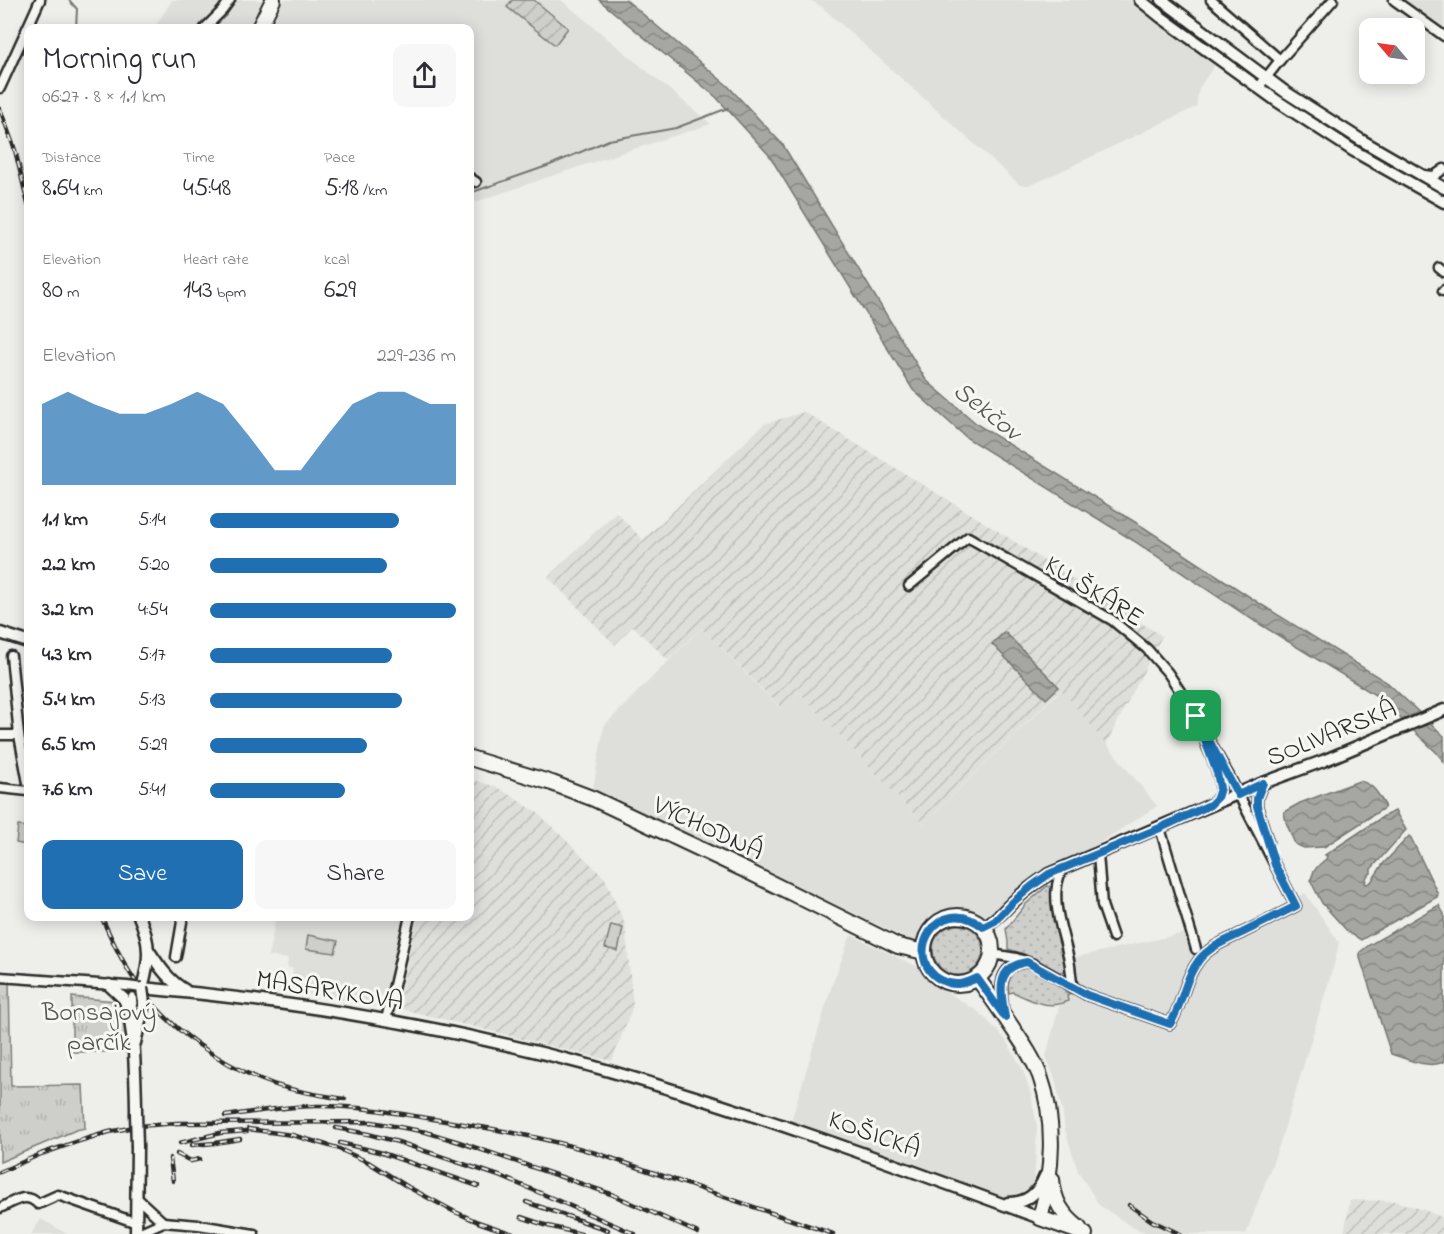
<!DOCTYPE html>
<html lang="en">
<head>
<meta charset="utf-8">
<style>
	body { margin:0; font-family:"Indie Flower",sans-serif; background:#f7f7f7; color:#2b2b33; height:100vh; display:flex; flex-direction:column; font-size:22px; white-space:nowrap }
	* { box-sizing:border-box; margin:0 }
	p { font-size:20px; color:#7c7c81 }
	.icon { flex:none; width:33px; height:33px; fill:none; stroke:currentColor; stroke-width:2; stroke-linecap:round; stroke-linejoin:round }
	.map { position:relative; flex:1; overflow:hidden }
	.side { position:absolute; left:24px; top:24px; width:450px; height:897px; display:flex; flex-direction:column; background:#fff; border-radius:12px; box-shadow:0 3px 15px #0003 }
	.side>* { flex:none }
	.needle { width:39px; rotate:299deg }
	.fabs { position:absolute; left:1359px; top:18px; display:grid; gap:12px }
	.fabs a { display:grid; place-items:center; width:66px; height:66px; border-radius:12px; background:#fff; box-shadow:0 3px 15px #0003; font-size:30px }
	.pin { position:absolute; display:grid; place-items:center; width:51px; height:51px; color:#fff; margin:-26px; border-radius:12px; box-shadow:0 3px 9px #0006 }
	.round { display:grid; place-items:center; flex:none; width:63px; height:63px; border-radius:12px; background:#f7f7f7 }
	.head { display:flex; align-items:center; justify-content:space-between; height:102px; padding:0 18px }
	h1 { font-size:33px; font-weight:600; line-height:45px }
	.stats { display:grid; grid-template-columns:repeat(3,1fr); gap:9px; height:102px; padding:6px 18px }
	.stats div { display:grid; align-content:center }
	.stats b { font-size:26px; font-weight:600 }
	.stats small { font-size:16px; font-weight:400 }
	.stats p { font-size:16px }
	.chart { height:168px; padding:12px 18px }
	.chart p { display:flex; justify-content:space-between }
	.chart svg { width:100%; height:108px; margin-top:6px; fill:#1f6fb2; opacity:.7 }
	.cta { display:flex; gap:12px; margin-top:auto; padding:12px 18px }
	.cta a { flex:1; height:69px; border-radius:12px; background:#1f6fb2; color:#fff; font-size:24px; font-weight:600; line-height:69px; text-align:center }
	.cta a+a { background:#f7f7f7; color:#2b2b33 }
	ul { padding:0 18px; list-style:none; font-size:20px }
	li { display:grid; grid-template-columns:96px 72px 1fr; align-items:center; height:45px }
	li i { height:15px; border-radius:8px; background:#1f6fb2 }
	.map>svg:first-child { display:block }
</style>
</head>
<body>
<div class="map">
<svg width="1444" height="1234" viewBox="0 0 1444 1234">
	<defs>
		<pattern id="industrial-furrows" width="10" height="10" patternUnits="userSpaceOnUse" patternTransform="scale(1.5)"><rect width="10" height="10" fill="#dededb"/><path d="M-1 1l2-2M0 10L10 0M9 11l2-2" fill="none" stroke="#bfbfbc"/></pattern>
		<pattern id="grass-dots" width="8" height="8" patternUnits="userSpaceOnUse" patternTransform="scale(1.5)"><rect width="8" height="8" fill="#cececa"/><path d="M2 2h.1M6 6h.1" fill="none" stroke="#b1b1ae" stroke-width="1.8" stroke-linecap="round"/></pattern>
		<pattern id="park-tufts" width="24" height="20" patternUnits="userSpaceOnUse" patternTransform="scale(1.5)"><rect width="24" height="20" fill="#cececa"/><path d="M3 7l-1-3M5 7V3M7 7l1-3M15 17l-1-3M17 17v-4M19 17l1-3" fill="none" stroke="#b1b1ae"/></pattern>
		<pattern id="garden-furrows" width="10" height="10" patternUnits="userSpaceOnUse" patternTransform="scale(1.5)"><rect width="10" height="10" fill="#cececa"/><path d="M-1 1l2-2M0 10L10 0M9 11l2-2" fill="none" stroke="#b1b1ae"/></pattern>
		<pattern id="water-waves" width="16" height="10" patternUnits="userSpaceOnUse" patternTransform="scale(1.5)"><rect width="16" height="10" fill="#a6a6a3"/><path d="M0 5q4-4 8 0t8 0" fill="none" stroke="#878785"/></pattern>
	</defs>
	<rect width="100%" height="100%" fill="#eeeeea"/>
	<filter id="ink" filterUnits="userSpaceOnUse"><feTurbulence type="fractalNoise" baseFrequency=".0167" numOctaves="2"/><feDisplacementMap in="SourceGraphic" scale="12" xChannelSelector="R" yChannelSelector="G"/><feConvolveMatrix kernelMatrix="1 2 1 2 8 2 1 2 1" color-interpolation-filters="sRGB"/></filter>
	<g filter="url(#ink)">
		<g fill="#dededb">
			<polygon points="172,0 270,0 253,28 158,28 157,24"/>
			<polygon points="283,0 561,0 711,124 566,171 470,204 470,28 270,28"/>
			<polygon points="810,0 1133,0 1215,65 1199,88 1196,107 1038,182 1029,185 1020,185 822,7"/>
			<polygon points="1395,0 1444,0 1444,34"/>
			<polygon points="701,628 781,709 799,692 923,824 1062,689 1157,806 983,918 917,944 688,833 593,789 604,726"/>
			<polygon points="1305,893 1339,942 1335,961 1280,1143 1246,1234 1150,1234 1132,1227 1099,1205 1078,1171 1065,1130 1063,1114 1055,1079 1046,1056 1072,958 1194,931 1200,951"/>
			<polygon points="276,917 410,917 389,1008 289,991 293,969 287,967 288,959 268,956"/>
			<polygon points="851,935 922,969 931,982 976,1010 991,1024 1005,1039 1022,1068 1030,1091 1037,1126 1034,1186 1026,1193 1008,1198 791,1121 832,985"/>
			<polygon points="41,1219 67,1234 31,1234"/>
		</g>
		<g fill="url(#industrial-furrows)">
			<polygon points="804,412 979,519 1162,636 1106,744 1061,689 923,824 799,692 782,709 701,628 668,660 633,626 615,645 548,577 616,512 643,540 764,424"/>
			<polygon points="470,779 497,787 538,813 605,878 625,924 633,1006 612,1061 397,1008 417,917 470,916"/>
			<polygon points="1350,1200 1394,1201 1424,1210 1444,1218 1444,1234 1344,1234"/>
		</g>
		<g fill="url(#grass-dots)" stroke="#7c7c7a" stroke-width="1.5">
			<polygon points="1047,886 1051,887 1055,921 1067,965 1063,972 1059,972 1024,954 1008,949 1008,942 1006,929 1026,904"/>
			<circle cx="958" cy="950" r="25"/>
			<path d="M1021,967C1036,969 1060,983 1069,995L1067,996L1068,1001C1048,1010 1032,1001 1013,992L1009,993L1008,985L1011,976L1009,974L1015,970Z"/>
		</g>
		<g fill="url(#park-tufts)" stroke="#7c7c7a" stroke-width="1.5">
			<polygon points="0,980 9,980 11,1086 83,1085 85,1128 76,1130 0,1162"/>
			<polygon points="72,997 116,1001 122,1004 128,1019 128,1052 72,1052"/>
		</g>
		<polygon fill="url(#garden-furrows)" stroke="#7c7c7a" stroke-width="1.5" points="512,0 534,0 568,28 555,45 507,7"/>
		<g fill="#cececa" stroke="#7c7c7a" stroke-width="1.5">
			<polygon points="18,826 28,827 26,845 16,843"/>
			<polygon points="611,925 623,928 618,951 605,948"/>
			<polygon points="308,935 338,941 335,953 306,949"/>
		</g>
		<g fill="url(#water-waves)" stroke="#757573" stroke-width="1.5">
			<polygon points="599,0 626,0 728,86 783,145 926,380 978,425 1143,527 1262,605 1388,683 1444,736 1444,762 1437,753 1377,696 1253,620 1134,541 967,438 913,390 769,155 716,97"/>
			<polygon points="1005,632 1059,687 1046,699 992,644"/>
			<path d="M1359,781C1373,783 1378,794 1385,805L1384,808L1324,847L1304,848L1295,844L1286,822L1284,812L1300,803Z"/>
			<path d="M1395,811L1406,830L1371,869V873L1367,876L1365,883L1367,884L1371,882L1383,864L1409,836L1411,838L1438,894L1437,897L1361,940L1348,932L1322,903L1310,880C1313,877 1312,873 1315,870C1318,865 1322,862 1326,859L1327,856L1325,855L1384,816Z"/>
			<path d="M1439,905L1444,914V1062C1427,1069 1407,1059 1391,1054L1360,958V952L1369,945Z"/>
		</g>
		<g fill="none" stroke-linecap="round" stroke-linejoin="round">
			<g stroke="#757573" stroke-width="2">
				<polyline points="69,0 77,9 76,28"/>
				<polyline points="470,193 550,165 609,140 676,128 728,108"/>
			</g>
			<g stroke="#2b2b2b" stroke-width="13">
				<g id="minor">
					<polyline points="1211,0 1280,60"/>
					<polyline points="1394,0 1444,36"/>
					<polyline points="205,28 222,11 230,0"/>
					<polyline points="0,88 40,0"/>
					<polyline points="1258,88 1280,60 1333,0"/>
					<polyline points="1423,175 1434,176 1444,169"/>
					<polyline points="470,178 476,182"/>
					<polyline points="1439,268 1444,272"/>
					<polyline points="1443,291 1444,290"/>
					<path d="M909,586L968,537L1112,620L1147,649L1168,673L1188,703L1229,776L1296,906C1278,915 1260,924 1242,933C1227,940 1209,947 1199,960C1184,979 1183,1004 1170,1024L1087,995L1033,964L1016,958L992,954"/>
					<polyline points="11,656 19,735"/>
					<polyline points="0,735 19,735 28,783"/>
					<path d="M1206,744C1211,756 1223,780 1220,792C1219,797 1215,801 1211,804"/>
					<polyline points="1263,783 1257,798 1257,806 1268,842"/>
					<polyline points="0,788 28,791"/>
					<polyline points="1160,828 1196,949"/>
					<polyline points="1098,854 1102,905 1113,937"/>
					<path d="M1063,868C1047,896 1063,930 1069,960C1071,969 1071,979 1073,988"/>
					<polyline points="176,957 183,916"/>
					<polyline points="0,977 127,986"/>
					<path d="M1004,1014C1001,991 995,967 1025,962"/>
					<polyline points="386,1020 410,916"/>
					<polyline points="137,1198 163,1222"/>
					<path d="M0,1208C14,1202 26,1191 38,1204L58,1195L137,1223"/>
					<polyline points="136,1234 163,1222 199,1225 254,1234"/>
				</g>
			</g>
			<g stroke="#2b2b2b" stroke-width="15">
				<g id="tertiary">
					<polyline points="1140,0 1161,17 1277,101 1354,151 1444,202"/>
					<polyline points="1162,0 1284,91 1361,140 1444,188"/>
					<polyline points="0,633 28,642"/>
					<path d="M139,916C151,944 150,960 142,988C293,1001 443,1026 588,1065C742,1108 891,1163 1040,1218"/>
					<path d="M983,927C998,919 1001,913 1013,902C1024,891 1036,883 1049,874L1263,783L1323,761L1444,710"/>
					<path d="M149,951C159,966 169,981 185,990"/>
					<polyline points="109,985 124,999 130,1013"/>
					<path d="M134,997C126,1020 133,1030 134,1052C135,1072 136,1093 136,1113"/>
					<polyline points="135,1043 143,1008"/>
					<path d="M1008,1203C1027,1203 1038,1194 1045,1176"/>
					<polyline points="136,1234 137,1147"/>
				</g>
			</g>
			<g stroke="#2b2b2b" stroke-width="18">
				<g id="primary">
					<polyline points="259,28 273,0"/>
					<polyline points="470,758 552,783 594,799 749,872 898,946 924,952"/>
					<circle cx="958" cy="950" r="34"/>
					<path d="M977,978C988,992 997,1006 1007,1020C1019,1038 1032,1055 1040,1076C1056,1121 1053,1172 1040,1218L1085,1234"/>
					<path d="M1052,1179C1054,1202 1062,1214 1079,1228"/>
				</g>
			</g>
			<use href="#minor" stroke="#f6f6f2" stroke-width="8"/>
			<use href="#tertiary" stroke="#f6f6f2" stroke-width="10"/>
			<use href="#primary" stroke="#f6f6f2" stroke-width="14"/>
			<g stroke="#2b2b2b" stroke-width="4.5">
				<g id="rail">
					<polyline points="0,109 15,150 28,204"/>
					<path d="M101,916C112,940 123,964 138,985C170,1030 221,1065 273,1084C296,1092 321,1095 345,1099"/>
					<path d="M225,1116C255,1112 285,1106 315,1106C355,1105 394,1113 433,1119C489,1128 544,1137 599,1154L833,1234"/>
					<polyline points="336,1128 368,1134 398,1142 502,1177 538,1192 635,1234"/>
					<polyline points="248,1129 292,1135 337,1148 368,1162 408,1187 453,1211 478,1222 513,1234"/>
					<polyline points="180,1143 220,1133 247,1131"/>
					<polyline points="340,1143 379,1152 478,1186"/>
					<polyline points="192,1145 215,1143 240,1139"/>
					<polyline points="177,1154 191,1161 200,1159"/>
					<polyline points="170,1158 173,1181"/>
					<polyline points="0,1172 41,1154 79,1141 109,1132 139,1126 177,1123 372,1122 426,1132 459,1142 611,1194 698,1233"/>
					<polyline points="526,1202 608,1230"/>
					<polyline points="1129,1205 1152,1221 1180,1234"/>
					<polyline points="521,1217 548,1226 581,1234"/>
				</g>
			</g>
			<use href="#rail" stroke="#f6f6f2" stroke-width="2" stroke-dasharray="7" stroke-linecap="butt"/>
			<g stroke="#2b2b2b" stroke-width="13" stroke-linecap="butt">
				<polyline id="minor-bridge" points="127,986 142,988"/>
			</g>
			<g stroke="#2b2b2b" stroke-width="15" stroke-linecap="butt">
				<g id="tertiary-bridge">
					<polyline points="142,988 144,1003 143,1008"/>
					<polyline points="136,1113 137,1147"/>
				</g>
			</g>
			<use href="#minor-bridge" stroke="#f6f6f2" stroke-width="8"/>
			<use href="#tertiary-bridge" stroke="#f6f6f2" stroke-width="10"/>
		</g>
	</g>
	<g fill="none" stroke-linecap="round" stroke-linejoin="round" filter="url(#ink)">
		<g stroke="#fff" stroke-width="12">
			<path id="route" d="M1196,716L1238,795L1263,783L1257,798V806L1275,865L1296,906C1278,915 1260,924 1242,933C1227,940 1209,947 1199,960C1184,979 1183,1004 1170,1024L1087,995L1027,962C994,967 1001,993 1005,1017L977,978C965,984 954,987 941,980C900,958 938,891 983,927L995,921L1013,902L1032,886L1049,874L1160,828L1210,805L1217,798L1220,788L1217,773Z"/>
		</g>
		<use href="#route" stroke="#1f6fb2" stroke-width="8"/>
	</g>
	<g text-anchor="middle" stroke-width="6" stroke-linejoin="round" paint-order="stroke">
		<g font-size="26" fill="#2b2b2b" stroke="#f6f6f2">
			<text transform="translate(1095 590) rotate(32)" y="9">KU ŠKÁRE</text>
			<text transform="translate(1331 732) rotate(-22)" y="9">SOLIVARSKÁ</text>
			<text transform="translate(709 827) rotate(25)" y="9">VÝCHODNÁ</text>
			<text transform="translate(330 989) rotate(9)" y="9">MASARYKOVA</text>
			<text transform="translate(875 1133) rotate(20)" y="9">KOŠICKÁ</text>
		</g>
		<g font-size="26" fill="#545453" stroke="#f6f6f2">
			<text x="99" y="1020">Bonsajový<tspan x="99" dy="30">parčík</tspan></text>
		</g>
		<g font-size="27" font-style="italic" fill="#565655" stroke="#f6f6f2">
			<text transform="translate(988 410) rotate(38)" y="9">Sekčov</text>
		</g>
	</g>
</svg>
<div class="fabs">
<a><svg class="needle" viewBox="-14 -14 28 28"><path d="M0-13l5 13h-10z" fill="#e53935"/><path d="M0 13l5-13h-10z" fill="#7c7c81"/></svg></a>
</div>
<div class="pin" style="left:1196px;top:716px;background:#1e9e55"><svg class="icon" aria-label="arrive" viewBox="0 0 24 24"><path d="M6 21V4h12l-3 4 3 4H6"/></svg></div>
<section class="side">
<div class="head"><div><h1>Morning run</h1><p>06:27 · 8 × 1.1 km</p></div><a class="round"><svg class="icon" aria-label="share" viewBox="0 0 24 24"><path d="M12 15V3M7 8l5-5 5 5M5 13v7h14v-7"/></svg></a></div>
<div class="stats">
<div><p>Distance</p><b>8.64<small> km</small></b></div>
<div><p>Time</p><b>45:48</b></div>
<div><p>Pace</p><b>5:18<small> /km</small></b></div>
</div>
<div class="stats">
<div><p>Elevation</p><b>80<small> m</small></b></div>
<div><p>Heart rate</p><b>143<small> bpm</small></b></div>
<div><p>kcal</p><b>629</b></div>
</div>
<div class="chart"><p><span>Elevation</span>229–236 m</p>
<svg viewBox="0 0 160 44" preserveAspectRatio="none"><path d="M0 44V11L10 6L20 11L30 15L40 15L50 11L60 6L70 11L80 24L90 38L100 38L110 24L120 11L130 6L140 6L150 11L160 11V44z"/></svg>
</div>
<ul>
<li><b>1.1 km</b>5:14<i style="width:77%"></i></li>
<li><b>2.2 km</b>5:20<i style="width:72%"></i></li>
<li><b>3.2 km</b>4:54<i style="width:100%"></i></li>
<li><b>4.3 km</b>5:17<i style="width:74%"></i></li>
<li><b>5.4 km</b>5:13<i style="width:78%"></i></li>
<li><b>6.5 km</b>5:29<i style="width:64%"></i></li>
<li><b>7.6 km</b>5:41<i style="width:55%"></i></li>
</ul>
<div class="cta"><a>Save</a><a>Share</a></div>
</section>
</div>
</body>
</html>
